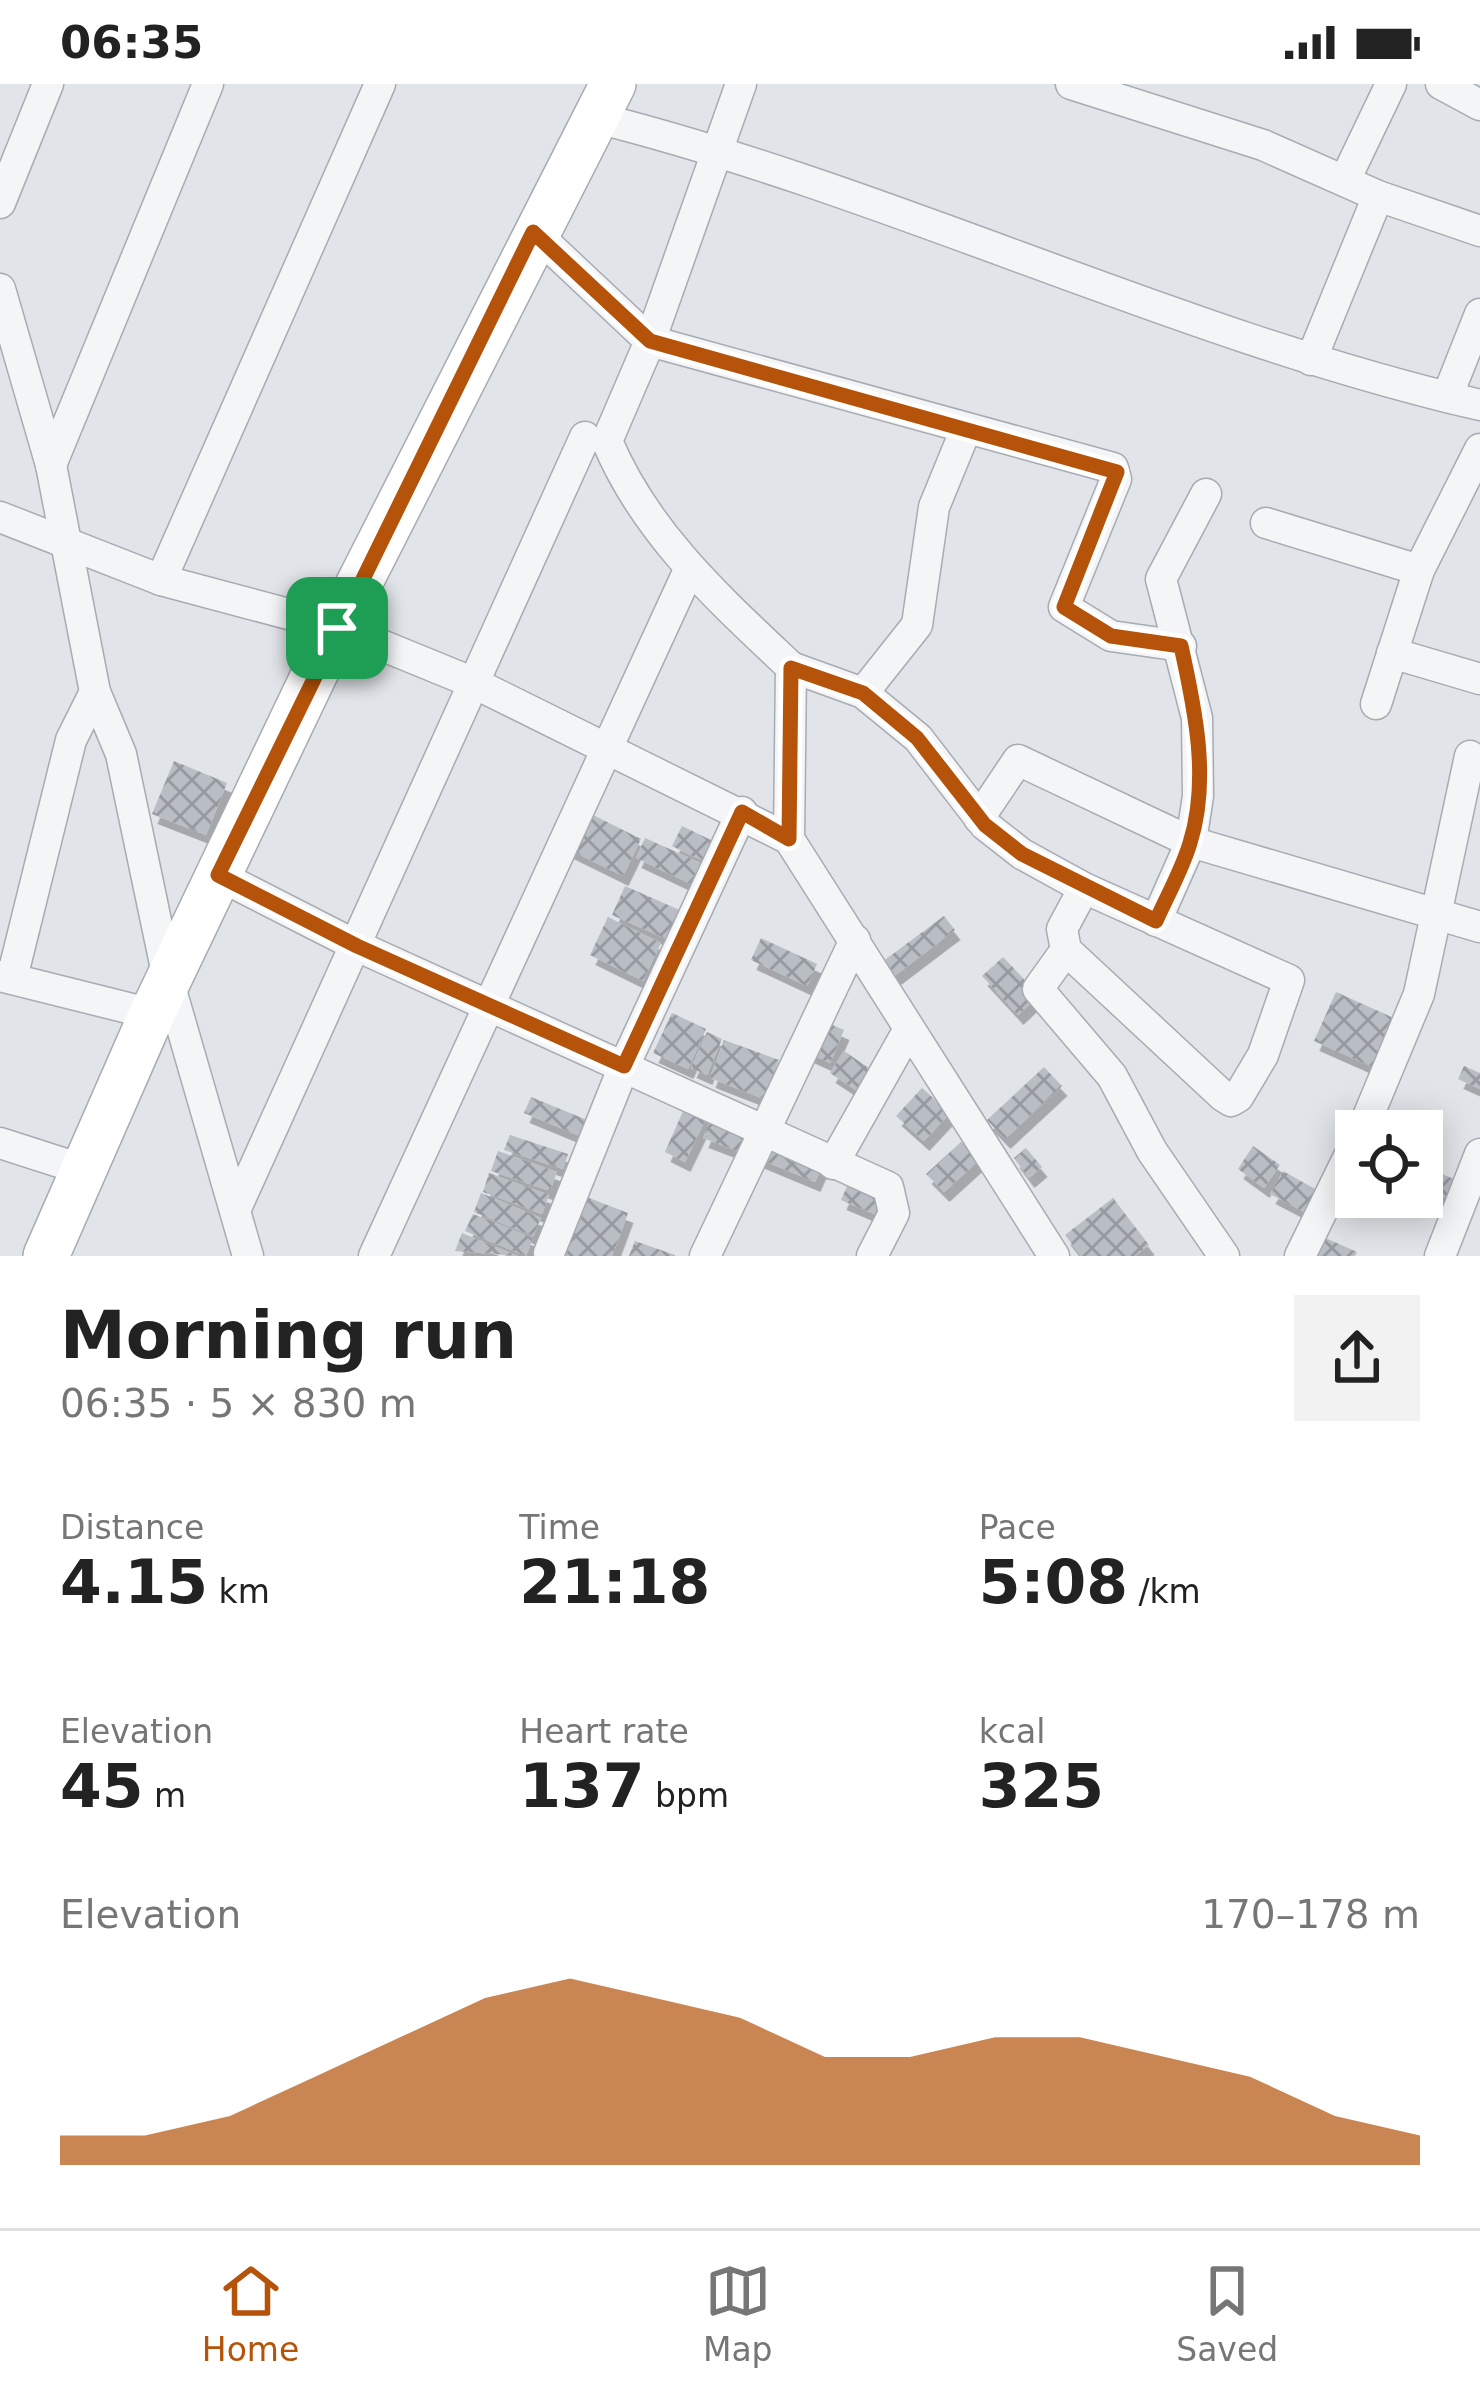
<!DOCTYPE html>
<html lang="en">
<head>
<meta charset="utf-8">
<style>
	body { margin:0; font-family:"DejaVu Sans",sans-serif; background:#f2f2f2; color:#222; height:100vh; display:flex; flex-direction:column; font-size:45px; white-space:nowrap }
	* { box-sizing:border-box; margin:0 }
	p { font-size:39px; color:#767676 }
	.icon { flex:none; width:66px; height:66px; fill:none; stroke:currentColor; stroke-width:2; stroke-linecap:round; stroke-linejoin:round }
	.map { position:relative; height:1172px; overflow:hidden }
	.details { display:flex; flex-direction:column; background:#fff; flex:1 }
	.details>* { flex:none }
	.tools { position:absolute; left:1335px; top:1026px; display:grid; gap:24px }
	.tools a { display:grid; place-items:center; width:108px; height:108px; border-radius:0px; background:#fff; box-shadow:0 6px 30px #0003; font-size:60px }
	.pin { position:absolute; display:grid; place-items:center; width:102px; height:102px; color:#fff; margin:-51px; border-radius:24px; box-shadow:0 6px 18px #0006 }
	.round { display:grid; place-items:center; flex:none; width:126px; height:126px; border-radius:0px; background:#f2f2f2 }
	.head { display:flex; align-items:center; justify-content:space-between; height:204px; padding:0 60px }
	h1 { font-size:66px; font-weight:700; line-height:90px }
	.figures { display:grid; grid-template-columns:repeat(3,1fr); gap:18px; height:204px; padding:12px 60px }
	.figures div { display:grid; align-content:center }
	.figures b { font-size:60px; font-weight:700 }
	.figures small { font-size:33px; font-weight:400 }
	.figures p { font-size:33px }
	.chart { height:336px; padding:24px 60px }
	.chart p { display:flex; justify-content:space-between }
	.chart svg { width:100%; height:216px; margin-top:12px; fill:#b45309; opacity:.7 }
	.status { display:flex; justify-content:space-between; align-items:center; height:84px; padding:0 60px; background:#fff; direction:ltr }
	.status svg { height:33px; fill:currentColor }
	.tab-bar { display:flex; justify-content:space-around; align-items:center; height:168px; border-top:3px solid #e0e0e0; background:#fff; font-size:33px; color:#767676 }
	.tab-bar a { display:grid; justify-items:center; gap:6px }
	.tab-bar .selected { color:#b45309 }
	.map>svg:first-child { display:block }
</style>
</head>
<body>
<div class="status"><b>06:35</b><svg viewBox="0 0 49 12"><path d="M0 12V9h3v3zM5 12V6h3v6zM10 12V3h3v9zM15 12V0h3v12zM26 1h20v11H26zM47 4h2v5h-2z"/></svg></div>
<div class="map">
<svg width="1480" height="1172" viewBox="0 0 1480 1172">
	<defs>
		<pattern id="building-cross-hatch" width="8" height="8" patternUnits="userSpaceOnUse" patternTransform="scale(3)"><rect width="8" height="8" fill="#b9bdc4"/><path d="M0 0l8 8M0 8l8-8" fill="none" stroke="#979aa1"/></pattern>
		<filter id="shadow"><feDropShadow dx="5.5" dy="10" stdDeviation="0" flood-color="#0004"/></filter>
	</defs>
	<rect width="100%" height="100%" fill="#e1e4e8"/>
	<g fill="url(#building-cross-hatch)" filter="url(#shadow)">
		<polygon points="174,677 227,699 206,751 152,730"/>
		<polygon points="587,728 641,755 623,792 568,765"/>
		<polygon points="682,742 713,757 703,777 672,762"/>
		<polygon points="645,754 703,780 693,801 636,774"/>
		<polygon points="625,802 684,828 671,857 612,831"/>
		<polygon points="944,832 955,846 893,893 882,878"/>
		<polygon points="608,833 661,859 643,897 590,871"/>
		<polygon points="761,854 817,880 807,902 751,876"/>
		<polygon points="1003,873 1039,911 1018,931 982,892"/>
		<polygon points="1336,908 1396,935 1375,984 1314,957"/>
		<polygon points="672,929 706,945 688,985 653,969"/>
		<polygon points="818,935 844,946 830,979 804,967"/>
		<polygon points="707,948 722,955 707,991 691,984"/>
		<polygon points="724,956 779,976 764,1015 710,994"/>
		<polygon points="844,967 873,987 859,1008 830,989"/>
		<polygon points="1464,982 1480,989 1480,1005 1458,995"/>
		<polygon points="1044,983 1062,1002 1005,1055 987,1036"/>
		<polygon points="922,1004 950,1029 924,1057 896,1032"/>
		<polygon points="531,1013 587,1036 580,1052 524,1029"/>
		<polygon points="688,1016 710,1026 685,1078 665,1068"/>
		<polygon points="711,1034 747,1048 740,1068 703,1054"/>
		<polygon points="510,1051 568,1070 563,1085 504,1066"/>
		<polygon points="762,1055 823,1080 815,1098 755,1073"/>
		<polygon points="961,1058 978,1077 944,1108 926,1090"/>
		<polygon points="1253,1062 1280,1081 1264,1104 1238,1085"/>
		<polygon points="1026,1064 1042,1083 1029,1094 1014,1074"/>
		<polygon points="498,1067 557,1088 550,1107 491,1087"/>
		<polygon points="1422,1081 1456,1096 1447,1115 1422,1104"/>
		<polygon points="1283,1087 1324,1110 1312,1132 1270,1110"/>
		<polygon points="489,1089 549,1111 542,1130 483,1108"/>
		<polygon points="852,1091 885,1105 874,1130 841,1116"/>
		<polygon points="481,1109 541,1134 533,1152 474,1128"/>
		<polygon points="576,1109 628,1129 612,1172 560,1172"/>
		<polygon points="1113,1114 1149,1161 1135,1172 1081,1172 1065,1151"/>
		<polygon points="473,1130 533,1154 526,1172 465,1147"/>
		<polygon points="462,1149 518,1172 455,1167"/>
		<polygon points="1321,1152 1357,1168 1355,1172 1312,1172"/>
		<polygon points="635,1157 675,1171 675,1172 629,1172"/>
	</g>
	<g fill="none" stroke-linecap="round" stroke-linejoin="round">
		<g stroke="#a7abb2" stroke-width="33">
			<g id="street">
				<path d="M741,0L650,257L607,357C646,450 719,515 791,583L789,755"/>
				<polyline points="1071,0 1263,61 1378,112 1480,147"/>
				<polyline points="1441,0 1480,21"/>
				<path d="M597,34C897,110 1178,251 1480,321"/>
				<polyline points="1345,96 1391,0"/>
				<polyline points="0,119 48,0"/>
				<polyline points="534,148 650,257 1113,384 1116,395 1064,523 1111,552 1181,562"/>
				<polyline points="0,205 51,381 95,608 121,670 169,899 248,1172"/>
				<polyline points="1311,276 1378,112"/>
				<polyline points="1447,313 1480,230"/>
				<polyline points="51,381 208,0"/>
				<polyline points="0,433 161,496 337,543 474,599 789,755 1054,1172"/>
				<polyline points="1266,439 1419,486 1480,365"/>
				<polyline points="161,496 380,0"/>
				<polyline points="1392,569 1480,595"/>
				<polyline points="791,583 863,609 918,654 985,741 1022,770 1084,804 1289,896 1263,971 1238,1013 1231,1017 1223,1012 1066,866 1062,845 1084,804"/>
				<polyline points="863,609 917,541 934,423 966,345"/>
				<polyline points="1376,620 1419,486"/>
				<polyline points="979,734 1018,676 1191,758 1480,843"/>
				<polyline points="218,791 357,862 888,1103 894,1129 872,1172"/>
				<polyline points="1156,837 1191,758 1198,712 1197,634 1161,495 1206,410"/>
				<polyline points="1066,866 1038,905 1112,992 1152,1067 1224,1172"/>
				<polyline points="0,892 152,930"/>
				<polyline points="12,894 71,656 95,608"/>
				<polyline points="1362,1047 1419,910 1470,672"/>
				<polyline points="0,1059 84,1086"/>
				<polyline points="833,1080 909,945"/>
				<polyline points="237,1122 585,353"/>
				<polyline points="549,1169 624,982 742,728"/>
				<polyline points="374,1172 689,486"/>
				<polyline points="705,1172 855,856"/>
				<polyline points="1300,1172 1356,1058"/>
				<polyline points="1440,1172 1480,1070"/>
			</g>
		</g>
		<g stroke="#a7abb2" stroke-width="48">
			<polyline id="secondary" points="46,1172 152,930 337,543 613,0"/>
		</g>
		<use href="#street" stroke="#f4f5f7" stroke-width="30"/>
		<use href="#secondary" stroke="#fff" stroke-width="45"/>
	</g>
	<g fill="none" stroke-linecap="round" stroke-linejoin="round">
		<g stroke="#fff" stroke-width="24">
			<path id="route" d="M533,148L650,257L1117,388L1064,523L1111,552L1181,562C1195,625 1210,696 1190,759C1182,786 1167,812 1156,837L1022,770L985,741L917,654L863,609L791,584L789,755L742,728L624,982L357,862L218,791Z"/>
		</g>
		<use href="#route" stroke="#b45309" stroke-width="15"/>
	</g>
</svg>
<div class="tools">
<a><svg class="icon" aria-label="locate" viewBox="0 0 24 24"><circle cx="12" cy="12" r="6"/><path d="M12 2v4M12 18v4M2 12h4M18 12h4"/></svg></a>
</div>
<div class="pin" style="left:337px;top:544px;background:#1e9e55"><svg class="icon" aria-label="arrive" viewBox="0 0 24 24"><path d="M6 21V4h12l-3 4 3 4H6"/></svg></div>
</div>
<section class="details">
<div class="head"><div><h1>Morning run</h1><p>06:35 · 5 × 830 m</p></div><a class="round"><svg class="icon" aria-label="share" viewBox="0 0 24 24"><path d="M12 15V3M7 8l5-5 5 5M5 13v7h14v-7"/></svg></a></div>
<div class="figures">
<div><p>Distance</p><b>4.15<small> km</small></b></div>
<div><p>Time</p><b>21:18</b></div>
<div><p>Pace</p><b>5:08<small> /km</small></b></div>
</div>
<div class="figures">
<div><p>Elevation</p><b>45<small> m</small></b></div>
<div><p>Heart rate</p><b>137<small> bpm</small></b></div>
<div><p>kcal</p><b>325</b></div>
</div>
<div class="chart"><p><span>Elevation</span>170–178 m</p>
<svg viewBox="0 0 160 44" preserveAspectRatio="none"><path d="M0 44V38L10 38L20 34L30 26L40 18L50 10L60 6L70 10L80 14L90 22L100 22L110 18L120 18L130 22L140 26L150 34L160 38V44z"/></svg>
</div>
</section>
<nav class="tab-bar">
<a class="selected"><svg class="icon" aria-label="home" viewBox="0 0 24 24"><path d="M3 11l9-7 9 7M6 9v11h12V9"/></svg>Home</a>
<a><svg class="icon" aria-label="map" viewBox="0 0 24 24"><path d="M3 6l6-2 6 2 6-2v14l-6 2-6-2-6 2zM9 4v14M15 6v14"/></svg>Map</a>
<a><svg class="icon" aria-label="saved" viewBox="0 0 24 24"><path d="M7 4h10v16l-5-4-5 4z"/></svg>Saved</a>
</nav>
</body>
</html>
